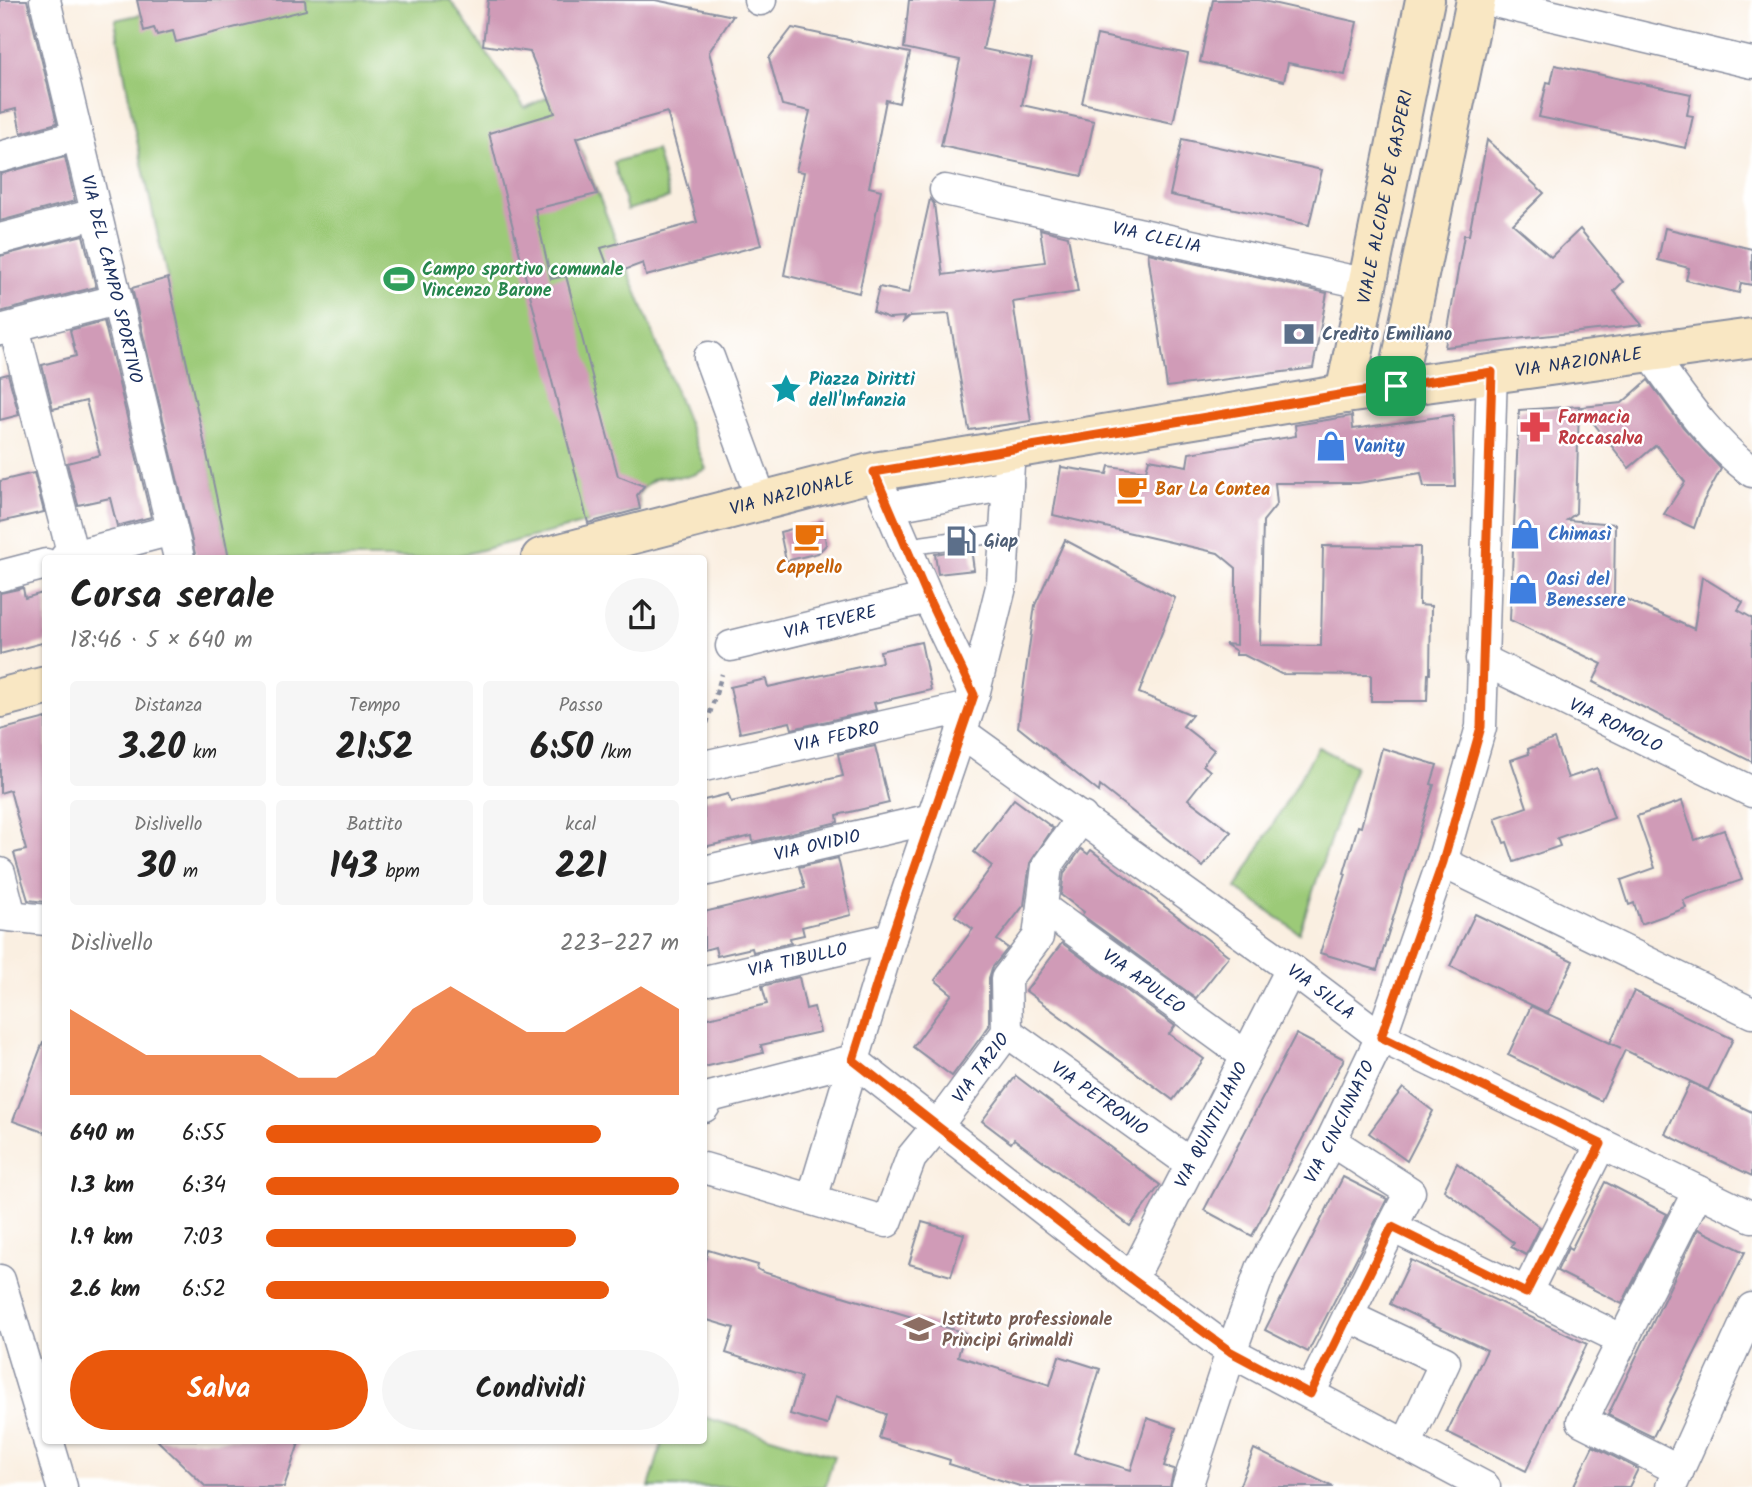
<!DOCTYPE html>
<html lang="it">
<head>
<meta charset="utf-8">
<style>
	body { margin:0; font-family:Kalam,sans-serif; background:#f6f6f6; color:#222; height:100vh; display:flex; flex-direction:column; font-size:26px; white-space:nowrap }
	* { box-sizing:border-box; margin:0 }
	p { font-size:23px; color:#767676 }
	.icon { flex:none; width:38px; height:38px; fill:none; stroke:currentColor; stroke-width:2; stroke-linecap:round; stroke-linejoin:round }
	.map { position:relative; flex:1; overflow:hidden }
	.drawer { position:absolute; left:42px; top:555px; width:665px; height:889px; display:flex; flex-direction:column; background:#fff; border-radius:7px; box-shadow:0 2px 5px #0004 }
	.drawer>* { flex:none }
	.pin { position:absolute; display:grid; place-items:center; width:60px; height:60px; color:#fff; margin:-30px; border-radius:14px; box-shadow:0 4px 10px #0006 }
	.round { display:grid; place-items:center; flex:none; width:74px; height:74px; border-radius:37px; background:#f6f6f6 }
	.overview { display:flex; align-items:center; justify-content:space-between; height:119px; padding:0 28px }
	h1 { font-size:38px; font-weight:800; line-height:52px }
	.metrics { display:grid; grid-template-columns:repeat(3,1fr); gap:10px; height:119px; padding:7px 28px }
	.metrics div { display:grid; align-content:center; border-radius:7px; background:#f6f6f6; text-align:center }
	.metrics b { font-size:35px; font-weight:800 }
	.metrics small { font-size:19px; font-weight:400 }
	.metrics p { font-size:19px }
	.chart { height:196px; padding:14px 28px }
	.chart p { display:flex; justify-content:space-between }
	.chart svg { width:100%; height:126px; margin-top:7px; fill:#ea580c; opacity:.7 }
	.button { display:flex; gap:14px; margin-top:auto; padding:14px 28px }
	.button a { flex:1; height:80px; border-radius:42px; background:#ea580c; color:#fff; font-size:28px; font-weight:800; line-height:80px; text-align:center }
	.button a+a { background:#f6f6f6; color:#222 }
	ul { padding:0 28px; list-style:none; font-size:23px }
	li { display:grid; grid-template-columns:112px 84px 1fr; align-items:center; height:52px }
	li i { height:18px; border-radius:9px; background:#ea580c }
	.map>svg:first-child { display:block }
</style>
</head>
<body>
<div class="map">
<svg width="1752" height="1487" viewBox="0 0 1752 1487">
	<rect width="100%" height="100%" fill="#fff"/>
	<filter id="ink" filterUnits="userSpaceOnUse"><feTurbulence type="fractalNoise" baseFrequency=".0143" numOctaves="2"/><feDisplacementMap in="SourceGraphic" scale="14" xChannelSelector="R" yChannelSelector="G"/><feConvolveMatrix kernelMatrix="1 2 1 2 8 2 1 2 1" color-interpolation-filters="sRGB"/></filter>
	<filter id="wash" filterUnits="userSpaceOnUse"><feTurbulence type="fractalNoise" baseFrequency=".00686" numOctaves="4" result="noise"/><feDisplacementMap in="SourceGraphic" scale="28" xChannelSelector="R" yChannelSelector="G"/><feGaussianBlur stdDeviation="1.57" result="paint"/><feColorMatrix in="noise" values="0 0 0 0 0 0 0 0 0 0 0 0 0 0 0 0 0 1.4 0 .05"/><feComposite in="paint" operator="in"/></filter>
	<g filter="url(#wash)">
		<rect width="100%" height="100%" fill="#faefe1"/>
		<g fill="#9cca78" stroke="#5c7c6b" stroke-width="2">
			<path d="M207,0H450L525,108L558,92L706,469C699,472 691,477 683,477C661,476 652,475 638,495L640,509L450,558H229L134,127L115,20Z"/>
			<polygon points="656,150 669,198 627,210 614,162"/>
			<polygon points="1318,747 1355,766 1299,933 1236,888"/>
			<polygon points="704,1417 834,1456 825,1487 649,1487 663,1440 704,1440"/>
		</g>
		<g id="blocks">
			<g fill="#d09bb7">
				<polygon points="0,0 27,0 57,123 21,133 16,109 0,113"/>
				<polygon points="137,0 305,0 306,10 176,42 173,31 157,35 154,28 144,31"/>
				<polygon points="488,0 655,0 733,16 709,52 761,245 646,276 643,263 611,275 601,248 697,222 667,112 576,138 597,194 535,209 551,279 566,276 618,476 644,486 637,495 640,509 588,523 489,133 555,113 530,52 483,45"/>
				<polygon points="909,0 994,0 983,49 1032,59 1022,105 1094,121 1082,176 941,146 960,60 904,48"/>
				<polygon points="1213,0 1259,0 1357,22 1345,75 1288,63 1284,81 1200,62"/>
				<polygon points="792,28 910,53 899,103 886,100 869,187 881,190 859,293 784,275 804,172 796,171 810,111 782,105 769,58"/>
				<polygon points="1097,35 1188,54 1173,123 1082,103"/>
				<polygon points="1555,65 1691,94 1687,115 1693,116 1686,148 1539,117 1547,82 1551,83"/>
				<polygon points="1182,139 1322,170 1309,225 1170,195"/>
				<polygon points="1487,140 1544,193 1513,224 1551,257 1580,229 1623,282 1614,291 1642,325 1445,347 1464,235 1469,235"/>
				<polygon points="65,157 75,201 0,221 0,174"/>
				<polygon points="930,199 934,204 943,275 1045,262 1040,229 1068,236 1078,292 1013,302 1031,421 969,430 949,314 910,316 903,322 904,317 889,318 873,312 879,287 909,293"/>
				<polygon points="1665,228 1752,249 1752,285 1741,283 1739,293 1686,280 1689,268 1658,260"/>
				<polygon points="83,235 96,287 0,312 0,256"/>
				<polygon points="1148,253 1327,293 1313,368 1167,387"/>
				<polygon points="168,278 214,486 229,558 196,558 132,288"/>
				<polygon points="104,321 151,517 117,526 110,498 78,505 67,463 100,455 86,401 53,409 42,365 76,356 70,330"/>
				<polygon points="8,374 19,415 0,420 0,376"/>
				<polygon points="1648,380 1683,427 1721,469 1703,502 1694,528 1664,514 1685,482 1656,445 1629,468 1581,407 1622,403"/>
				<polygon points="1579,406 1576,513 1567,520 1615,524 1614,594 1694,629 1702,577 1743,602 1738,610 1752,618 1752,762 1593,682 1602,664 1510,620 1519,410"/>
				<polygon points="1453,415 1455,487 1424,487 1421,473 1358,483 1275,483 1277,504 1263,521 1260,645 1321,646 1323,546 1420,547 1419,605 1431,606 1430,674 1428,674 1427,701 1371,701 1371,675 1281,674 1244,655 1236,655 1236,651 1225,644 1236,645 1236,568 1218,553 1053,515 1061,467 1107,474 1109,466 1146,471 1149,459 1187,466 1189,453 1296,436 1295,425 1352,416 1353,429"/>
				<polygon points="34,473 44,512 0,522 0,481"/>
				<polygon points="823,521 826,545 818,553 786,561 780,532"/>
				<polygon points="1065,540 1175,598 1139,693 1192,715 1183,726 1214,750 1203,765 1210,771 1188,799 1231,832 1203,867 1100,786 1099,792 1018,727 1035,605"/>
				<polygon points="971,548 974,570 938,574 935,554"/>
				<polygon points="23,588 25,598 46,592 46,642 0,654 0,593"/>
				<polygon points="921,642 931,690 874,703 876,710 792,729 790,722 740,733 730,687 766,679 768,687 882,662 880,651"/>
				<polygon points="46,718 46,902 28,900 14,853 26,850 10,790 0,793 0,730"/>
				<polygon points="1554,739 1568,778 1597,768 1614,818 1557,838 1560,846 1514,862 1507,842 1504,843 1495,818 1527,807 1511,760 1529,754 1528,749"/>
				<polygon points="875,746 889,803 837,815 838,822 753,842 752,836 704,847 704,800 728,794 731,802 843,776 838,754"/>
				<polygon points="1382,748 1437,765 1431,784 1434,785 1377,970 1320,953 1346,874 1344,873 1358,826 1361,827"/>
				<polygon points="1014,799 1053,828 1030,863 1024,905 997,940 1008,948 992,968 989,978 989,1026 952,1076 913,1047 952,994 935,980 973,929 955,916 992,866 974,852"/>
				<polygon points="1682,801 1695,840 1724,830 1742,880 1683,900 1686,908 1641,924 1634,903 1629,905 1621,880 1655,868 1637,816"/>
				<polygon points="1081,849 1088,854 1091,850 1229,956 1196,998 1082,915 1084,912 1061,895 1064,873"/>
				<polygon points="838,858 851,915 802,927 804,935 790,938 791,943 753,952 752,948 717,956 715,947 704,950 704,912 805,888 799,867"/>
				<polygon points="1475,914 1573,961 1548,1013 1450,966"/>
				<polygon points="1062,943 1175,1026 1169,1034 1204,1059 1173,1100 1026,991"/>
				<polygon points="799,977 806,1009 814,1007 820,1032 761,1045 763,1053 704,1067 704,1019 767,1004 762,986"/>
				<polygon points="1634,991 1733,1039 1708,1090 1625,1050 1601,1101 1508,1055 1531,1006 1621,1048 1610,1043"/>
				<polygon points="1296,1034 1344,1059 1252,1236 1204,1210"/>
				<polygon points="43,1042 46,1043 46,1133 13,1121"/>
				<polygon points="1016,1076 1160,1185 1130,1226 1014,1139 1011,1143 982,1121"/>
				<polygon points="1690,1082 1752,1112 1752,1176 1665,1134"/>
				<polygon points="1403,1088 1433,1111 1407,1161 1369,1133"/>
				<polygon points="1457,1163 1540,1227 1526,1255 1511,1247 1514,1243 1444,1190"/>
				<polygon points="1343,1177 1387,1199 1308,1352 1265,1330"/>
				<polygon points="1605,1182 1667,1214 1622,1304 1557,1271 1568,1248 1571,1250"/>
				<polygon points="922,1222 964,1234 951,1276 909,1264"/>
				<polygon points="1698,1229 1745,1252 1653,1437 1608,1415"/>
				<polygon points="708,1250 758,1265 757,1269 763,1272 965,1333 958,1356 1050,1385 1059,1356 1100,1369 1074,1453 1131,1470 1147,1418 1176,1428 1164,1466 1174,1469 1170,1487 1023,1487 949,1464 950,1460 879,1438 886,1414 836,1396 827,1425 790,1414 801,1377 726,1353 734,1328 704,1319 704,1265"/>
				<polygon points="1411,1260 1587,1344 1526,1471 1447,1432 1487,1350 1390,1304"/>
				<polygon points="157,1440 300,1440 284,1487 206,1487"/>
				<polygon points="1593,1446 1638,1469 1629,1487 1573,1487"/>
				<polygon points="1254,1449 1333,1487 1239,1487"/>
			</g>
		</g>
	</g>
	<g filter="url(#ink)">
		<use href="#blocks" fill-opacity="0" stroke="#8a8fa0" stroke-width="2"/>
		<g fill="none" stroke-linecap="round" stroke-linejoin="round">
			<g stroke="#8a8fa0" stroke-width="19">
				<polyline id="lane" points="906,547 1005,533"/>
			</g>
			<g stroke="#8a8fa0" stroke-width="33">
				<g id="street">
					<path id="s1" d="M45,0L179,558"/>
					<polyline points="759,0 761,0"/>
					<polyline points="1486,0 1752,63"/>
					<polyline points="0,157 76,136"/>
					<path id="s2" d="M945,190L1367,284"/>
					<polyline points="0,239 95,214"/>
					<polyline points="14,327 73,556"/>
					<polyline points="0,330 116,300"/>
					<path d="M1649,352C1680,395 1709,440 1752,472"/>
					<polyline points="709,357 762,501"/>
					<polyline points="874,472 928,598 974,695"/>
					<polyline points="889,507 1008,485"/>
					<polyline points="65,558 172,530"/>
					<polyline points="0,576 46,564"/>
					<path id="s3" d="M731,646L928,598"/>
					<path id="s4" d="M1481,659L1752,792"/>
					<path id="s5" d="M961,732L1291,969L1381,1037L1752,1217"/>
					<path id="s6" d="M704,766L969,707"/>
					<polyline points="1442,862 1752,1013"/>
					<path id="s7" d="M704,871L931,819"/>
					<polyline points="0,873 11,916"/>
					<path id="s8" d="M1042,907L1246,1056"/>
					<polyline points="0,915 46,920"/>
					<path id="s9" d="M704,981L891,938"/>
					<path id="s10" d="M1007,1032L1191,1164"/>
					<polyline points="853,1060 1132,1279 1231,1352 1485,1487"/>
					<polyline points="704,1107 710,1097 853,1060"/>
					<polyline points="1331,1141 1410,1192 1392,1227 1623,1340"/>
					<path id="s11" d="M704,1168L887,1222L911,1158L938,1125L1007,1032L1006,979L1038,937L1047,866L1082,817"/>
					<polyline points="812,1199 891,938 974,695 1002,583 1010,448"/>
					<path id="s12" d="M1132,1279L1291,969"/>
					<polyline points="0,1280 46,1433"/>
					<polyline points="1526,1293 1601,1144"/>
					<polyline points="1348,1316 1445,1362 1406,1445"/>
					<polyline points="1310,1393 1392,1227"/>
					<polyline points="48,1440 62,1487"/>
					<polyline points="1679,1470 1582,1421 1698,1191"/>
					<path id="s13" d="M1187,1487L1231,1352L1261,1269L1331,1141L1381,1037L1442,862L1481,727L1492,372"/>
					<polyline points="1671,1487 1752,1308"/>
				</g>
			</g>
			<g stroke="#8a8fa0" stroke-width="42">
				<g id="secondary">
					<polyline points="1396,386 1476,0"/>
					<path id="s14" d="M1345,394L1425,0"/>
					<path id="s15" d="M541,558L874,472L1345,394L1752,338"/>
					<polyline points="0,698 46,686"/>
				</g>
			</g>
			<polyline stroke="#8a8fa0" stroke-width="4.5" stroke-dasharray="5 5" stroke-linecap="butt" points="704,733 722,674"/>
			<use href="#lane" stroke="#fff" stroke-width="16"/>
			<use href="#street" stroke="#fff" stroke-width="30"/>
			<use href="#secondary" stroke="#f9e7c3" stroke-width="38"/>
		</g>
	</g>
	<g fill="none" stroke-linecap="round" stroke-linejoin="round" filter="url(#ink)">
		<g stroke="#fff" stroke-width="14">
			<polygon id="route" points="1492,372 1481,727 1443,862 1381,1037 1601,1144 1526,1293 1392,1227 1310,1394 1231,1352 1132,1279 853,1060 891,938 974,695 928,598 874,472 1345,394"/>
		</g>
		<use href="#route" stroke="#ea580c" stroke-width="9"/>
	</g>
	<defs>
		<g id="stadium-bare" transform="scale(2.415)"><path d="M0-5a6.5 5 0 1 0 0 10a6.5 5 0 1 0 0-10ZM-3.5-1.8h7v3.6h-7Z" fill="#2e9e5b" stroke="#fff" stroke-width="2.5" paint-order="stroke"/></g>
		<g id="bank-bare" transform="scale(2.415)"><path d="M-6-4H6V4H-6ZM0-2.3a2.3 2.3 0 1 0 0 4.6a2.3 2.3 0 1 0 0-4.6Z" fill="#5c6f8a" stroke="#fff" stroke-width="2.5" paint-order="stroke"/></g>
		<g id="sight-bare" transform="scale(2.415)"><path d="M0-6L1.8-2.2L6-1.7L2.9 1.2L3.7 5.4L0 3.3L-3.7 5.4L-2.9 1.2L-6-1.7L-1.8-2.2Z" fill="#0f9aa8" stroke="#fff" stroke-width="2.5" paint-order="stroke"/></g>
		<g id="pharmacy-bare" transform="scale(2.415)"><path d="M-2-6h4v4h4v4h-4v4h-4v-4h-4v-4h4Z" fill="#e0444e" stroke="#fff" stroke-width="2.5" paint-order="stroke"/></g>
		<g id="shop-bare" transform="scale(2.415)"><path d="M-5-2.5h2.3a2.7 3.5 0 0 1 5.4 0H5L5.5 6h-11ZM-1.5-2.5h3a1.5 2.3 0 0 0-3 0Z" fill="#3f7fe0" stroke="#fff" stroke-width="2.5" paint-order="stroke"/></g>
		<g id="cafe-bare" transform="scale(2.415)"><path d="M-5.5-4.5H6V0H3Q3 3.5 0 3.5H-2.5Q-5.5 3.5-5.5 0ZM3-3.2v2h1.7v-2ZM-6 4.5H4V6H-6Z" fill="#e8710a" stroke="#fff" stroke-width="2.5" paint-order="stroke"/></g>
		<g id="fuel-bare" transform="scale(2.415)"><path d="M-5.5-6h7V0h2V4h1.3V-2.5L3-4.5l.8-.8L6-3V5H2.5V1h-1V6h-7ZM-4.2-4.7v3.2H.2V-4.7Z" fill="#5c6f8a" stroke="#fff" stroke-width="2.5" paint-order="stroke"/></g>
		<g id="school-bare" transform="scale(2.415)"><path d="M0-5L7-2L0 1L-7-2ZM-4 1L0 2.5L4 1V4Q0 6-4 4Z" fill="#8d6e63" stroke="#fff" stroke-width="2.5" paint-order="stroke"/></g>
	</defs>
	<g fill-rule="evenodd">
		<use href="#stadium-bare" x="399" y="279"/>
		<use href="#bank-bare" x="1299" y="334"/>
		<use href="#sight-bare" x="786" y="389"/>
		<use href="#pharmacy-bare" x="1535" y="427"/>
		<use href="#shop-bare" x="1331" y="446"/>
		<use href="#cafe-bare" x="1132" y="489"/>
		<use href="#shop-bare" x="1525" y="534"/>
		<use href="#cafe-bare" x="809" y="536"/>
		<use href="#fuel-bare" x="961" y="541"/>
		<use href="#shop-bare" x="1523" y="589"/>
		<use href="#school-bare" x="919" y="1329"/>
	</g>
	<g text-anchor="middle" stroke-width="5" stroke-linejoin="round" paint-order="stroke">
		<g font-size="18" fill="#1b2f5e" stroke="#fff">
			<text dy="6" stroke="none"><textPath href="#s14" startOffset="201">VIALE ALCIDE DE GASPERI</textPath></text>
			<text dy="6" stroke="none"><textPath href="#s2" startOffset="217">VIA CLELIA</textPath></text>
			<text dy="6" stroke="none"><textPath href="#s1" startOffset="287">VIA DEL CAMPO SPORTIVO</textPath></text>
			<text dy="6" stroke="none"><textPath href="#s15" startOffset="1057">VIA NAZIONALE</textPath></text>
			<text dy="6" stroke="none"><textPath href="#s15" startOffset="259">VIA NAZIONALE</textPath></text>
			<text dy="6" stroke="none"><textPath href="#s3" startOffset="102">VIA TEVERE</textPath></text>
			<text dy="6" stroke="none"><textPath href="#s4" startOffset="150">VIA ROMOLO</textPath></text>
			<text dy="6" stroke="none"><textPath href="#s6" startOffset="136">VIA FEDRO</textPath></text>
			<text dy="6" stroke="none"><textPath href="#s7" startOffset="116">VIA OVIDIO</textPath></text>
			<text dy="6" stroke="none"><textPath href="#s9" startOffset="96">VIA TIBULLO</textPath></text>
			<text dy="6" stroke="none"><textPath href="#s8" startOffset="126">VIA APULEO</textPath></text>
			<text dy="6" stroke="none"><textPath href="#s5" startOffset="444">VIA SILLA</textPath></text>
			<text dy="6" stroke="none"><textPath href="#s11" startOffset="373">VIA TAZIO</textPath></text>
			<text dy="6" stroke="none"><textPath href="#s10" startOffset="114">VIA PETRONIO</textPath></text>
			<text dy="6" stroke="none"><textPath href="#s13" startOffset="397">VIA CINCINNATO</textPath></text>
			<text dy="6" stroke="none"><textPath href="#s12" startOffset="173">VIA QUINTILIANO</textPath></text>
		</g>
		<g font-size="18" font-weight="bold" fill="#27864d" stroke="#fff" text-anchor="start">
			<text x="422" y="275">Campo sportivo comunale<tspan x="422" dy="21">Vincenzo Barone</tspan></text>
		</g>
		<g font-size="18" font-weight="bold" fill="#4e5e75" stroke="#fff" text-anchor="start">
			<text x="1322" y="340">Credito Emiliano</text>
			<text x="984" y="547">Giap</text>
		</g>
		<g font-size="18" font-weight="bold" fill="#0d838f" stroke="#fff" text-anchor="start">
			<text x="809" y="385">Piazza Diritti<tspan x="809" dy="21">dell'Infanzia</tspan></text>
		</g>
		<g font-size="18" font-weight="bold" fill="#be3a42" stroke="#fff" text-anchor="start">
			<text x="1558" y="423">Farmacia<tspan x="1558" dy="21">Roccasalva</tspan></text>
		</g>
		<g font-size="18" font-weight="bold" fill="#366cbe" stroke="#fff" text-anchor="start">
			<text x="1354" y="452">Vanity</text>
			<text x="1548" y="540">Chimasì</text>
			<text x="1546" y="585">Oasi del<tspan x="1546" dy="21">Benessere</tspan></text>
		</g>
		<g font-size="18" font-weight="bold" fill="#c56008" stroke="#fff" text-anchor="start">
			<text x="1155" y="495">Bar La Contea</text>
			<text x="809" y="573" text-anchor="middle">Cappello</text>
		</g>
		<g font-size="18" font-weight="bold" fill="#785e54" stroke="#fff" text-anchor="start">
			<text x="942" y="1325">Istituto professionale<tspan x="942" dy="21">Principi Grimaldi</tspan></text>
		</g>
	</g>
</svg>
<div class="pin" style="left:1396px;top:386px;background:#1e9e55"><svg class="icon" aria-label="arrive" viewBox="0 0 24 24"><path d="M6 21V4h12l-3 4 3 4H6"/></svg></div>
<section class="drawer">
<div class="overview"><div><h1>Corsa serale</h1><p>18:46 · 5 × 640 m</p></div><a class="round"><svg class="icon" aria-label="share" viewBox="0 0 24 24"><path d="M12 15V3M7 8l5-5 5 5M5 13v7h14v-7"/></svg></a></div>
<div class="metrics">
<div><p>Distanza</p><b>3.20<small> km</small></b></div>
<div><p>Tempo</p><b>21:52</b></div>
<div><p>Passo</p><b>6:50<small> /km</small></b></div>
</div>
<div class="metrics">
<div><p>Dislivello</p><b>30<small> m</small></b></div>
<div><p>Battito</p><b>143<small> bpm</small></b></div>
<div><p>kcal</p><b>221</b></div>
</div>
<div class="chart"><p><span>Dislivello</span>223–227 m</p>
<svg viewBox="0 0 160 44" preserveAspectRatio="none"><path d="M0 44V14L10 22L20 30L30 30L40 30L50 30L60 38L70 38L80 30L90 14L100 6L110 14L120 22L130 22L140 14L150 6L160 14V44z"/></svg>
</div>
<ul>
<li><b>640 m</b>6:55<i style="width:81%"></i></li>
<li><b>1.3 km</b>6:34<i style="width:100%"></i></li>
<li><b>1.9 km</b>7:03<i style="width:75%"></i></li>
<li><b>2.6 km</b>6:52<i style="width:83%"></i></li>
</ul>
<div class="button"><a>Salva</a><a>Condividi</a></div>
</section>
</div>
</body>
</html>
